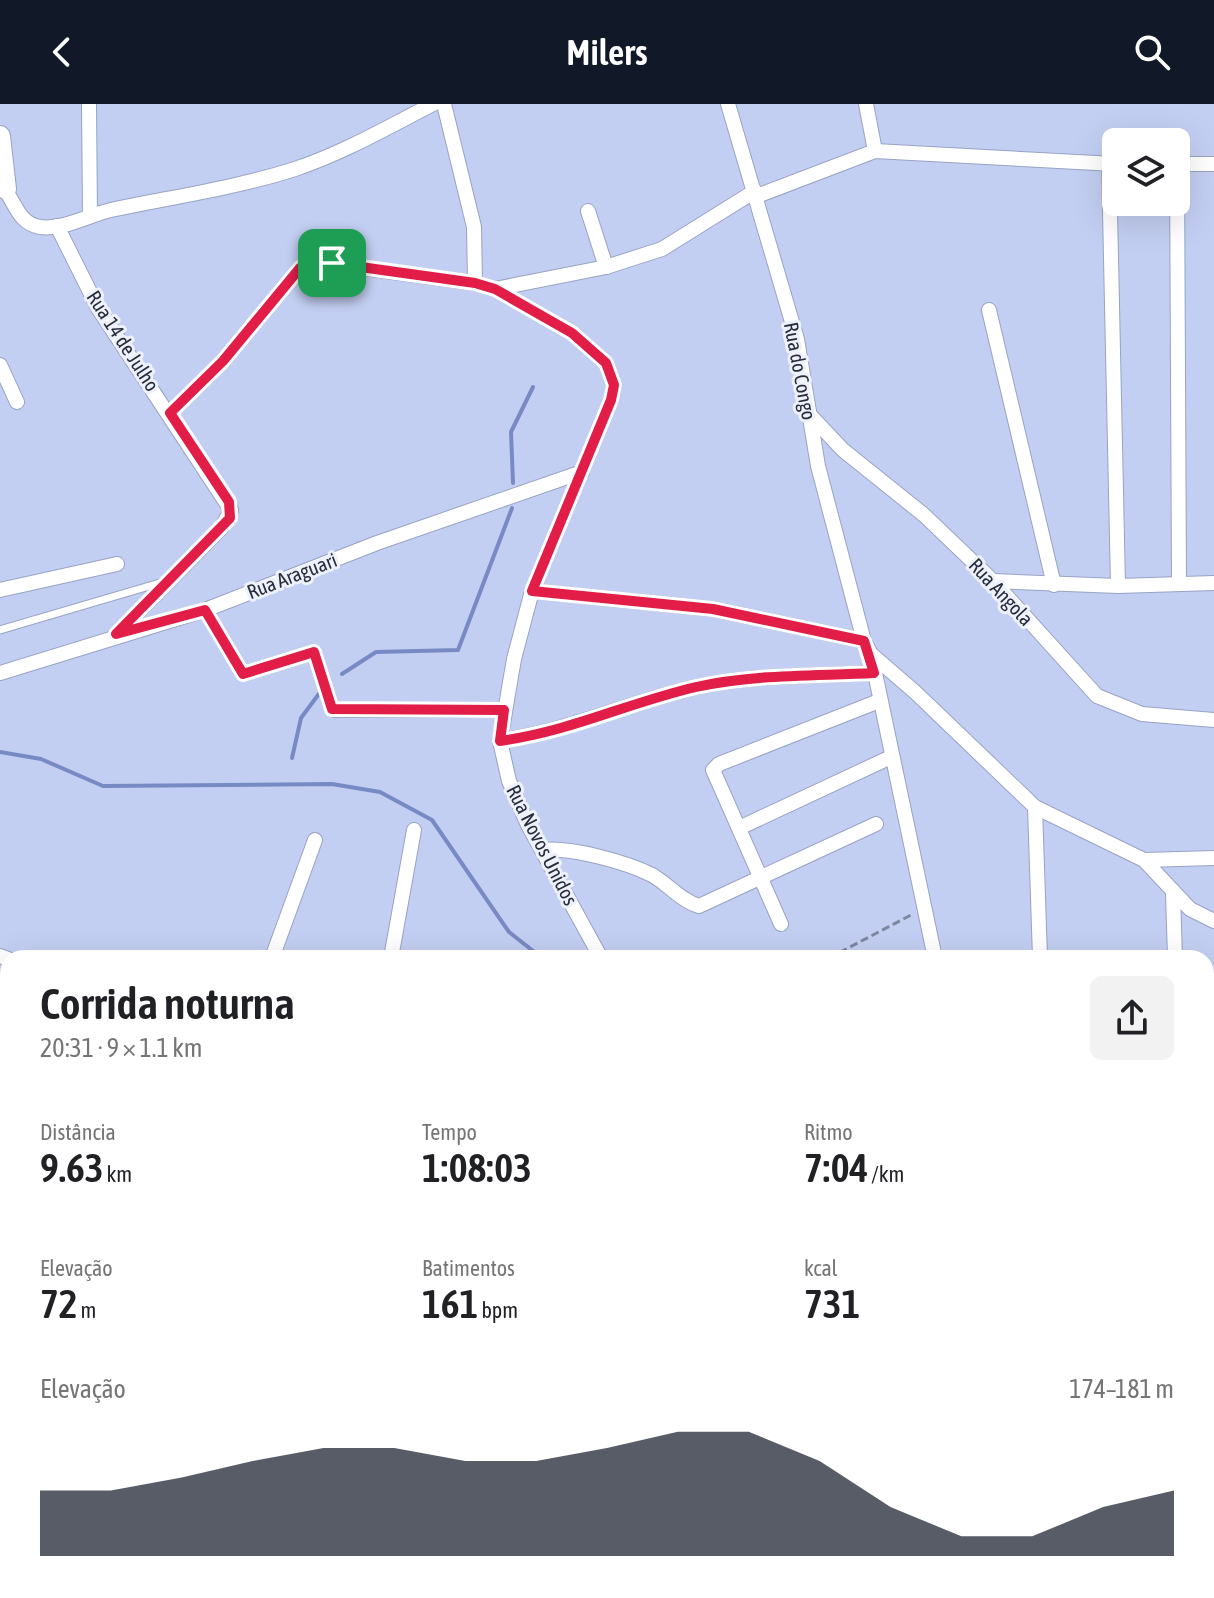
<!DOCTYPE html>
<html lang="pt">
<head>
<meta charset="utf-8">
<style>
	body { margin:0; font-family:"Asap Condensed",sans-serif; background:#f2f2f2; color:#202124; height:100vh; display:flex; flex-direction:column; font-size:30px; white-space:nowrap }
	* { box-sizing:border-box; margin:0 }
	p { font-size:26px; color:#757577 }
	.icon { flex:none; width:44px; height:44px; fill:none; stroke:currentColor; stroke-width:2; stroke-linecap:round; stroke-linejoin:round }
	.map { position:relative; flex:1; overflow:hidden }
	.details { position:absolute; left:0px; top:846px; width:1214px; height:648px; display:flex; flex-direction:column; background:#fff; border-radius:24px 24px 0 0; box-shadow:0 8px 32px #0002 }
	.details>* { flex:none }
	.buttons { position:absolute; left:1102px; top:24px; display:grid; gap:16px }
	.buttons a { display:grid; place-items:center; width:88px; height:88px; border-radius:12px; background:#fff; box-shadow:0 8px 32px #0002; font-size:40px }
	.pin { position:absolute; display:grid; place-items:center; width:68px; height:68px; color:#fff; margin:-34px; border-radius:16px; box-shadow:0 4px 12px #0006 }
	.round { display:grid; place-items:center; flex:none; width:84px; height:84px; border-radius:12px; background:#f2f2f2 }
	.headline { display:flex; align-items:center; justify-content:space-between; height:136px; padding:0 40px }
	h1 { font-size:44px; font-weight:600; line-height:60px }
	.figures { display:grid; grid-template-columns:repeat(3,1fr); gap:12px; height:136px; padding:8px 40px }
	.figures div { display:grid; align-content:center }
	.figures b { font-size:40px; font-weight:600 }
	.figures small { font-size:22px; font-weight:400 }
	.figures p { font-size:22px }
	.chart { height:224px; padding:16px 40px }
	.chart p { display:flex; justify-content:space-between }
	.chart svg { width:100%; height:144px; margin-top:8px; fill:#111827; opacity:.7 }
	header { display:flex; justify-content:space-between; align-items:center; height:104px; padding:0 40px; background:#111827; color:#fff; font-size:36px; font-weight:600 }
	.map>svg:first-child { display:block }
</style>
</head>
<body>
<header><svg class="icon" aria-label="back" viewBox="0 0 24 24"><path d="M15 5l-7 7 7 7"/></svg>Milers<svg class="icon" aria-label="search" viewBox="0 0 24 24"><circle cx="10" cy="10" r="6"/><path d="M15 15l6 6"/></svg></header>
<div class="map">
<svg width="1214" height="1494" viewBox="0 0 1214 1494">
	<defs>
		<pattern id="building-hatch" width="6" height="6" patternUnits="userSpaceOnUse" patternTransform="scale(2)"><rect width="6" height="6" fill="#85a0ff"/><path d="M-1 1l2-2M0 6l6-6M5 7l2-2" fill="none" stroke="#6d83cf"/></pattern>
		<filter id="shadow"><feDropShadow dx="7" dy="-7" stdDeviation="2" flood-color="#0004"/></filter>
	</defs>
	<rect width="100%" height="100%" fill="#c3cff2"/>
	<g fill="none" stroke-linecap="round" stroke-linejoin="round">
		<g stroke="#788ac4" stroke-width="4">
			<polyline points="513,379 511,328 533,283"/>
			<polyline points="342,570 376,548 458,546 512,404"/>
			<polyline points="0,648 41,655 103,682 332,680 380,688 432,716 509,828 542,854"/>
			<polyline points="292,654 301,614 321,587"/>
		</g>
	</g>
	<g fill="url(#building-hatch)" filter="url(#shadow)">
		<polygon points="0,1221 8,1224 6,1251 0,1247"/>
		<polygon points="346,1486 378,1486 379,1494 345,1494"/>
		<polygon points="388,1486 407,1486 408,1494 388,1494"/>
		<polygon points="408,1486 421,1486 421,1494 409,1494"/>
		<polygon points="460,1486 476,1486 476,1492 460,1494"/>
		<polygon points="479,1486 497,1486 498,1494 479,1494"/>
	</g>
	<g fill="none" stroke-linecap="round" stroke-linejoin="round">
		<g stroke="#98a3c5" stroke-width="9">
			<polyline id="lane" points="0,526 163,478"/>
		</g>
		<g stroke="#98a3c5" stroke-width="16">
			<g id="street">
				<polyline points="89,0 90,111"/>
				<polyline points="444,0 474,123 475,179"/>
				<polyline points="728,0 797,235 818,362 864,537"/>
				<polyline points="866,0 875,47"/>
				<polyline points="1109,60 1118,482"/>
				<polyline points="1176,60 1214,60"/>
				<polyline points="1177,60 1179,480"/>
				<path d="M0,80C15,94 16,119 40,123C63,126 89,111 111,106C172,93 236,84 295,65C343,49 388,23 433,0"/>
				<polyline points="757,92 875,47 1115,60"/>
				<polyline points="588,107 606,163"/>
				<polyline points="57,122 98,204 231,406 222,423 116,530"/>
				<polyline points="495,185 606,163 662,145 755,87"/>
				<polyline points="989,206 1054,481"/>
				<polyline points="0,261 17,298"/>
				<polyline points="170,309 223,257 300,164 318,158 475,179 495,185 572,229 606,259 614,281 611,296 532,487 514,555 500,637 509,677 528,721 601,854"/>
				<polyline points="810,311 843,346 924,411 993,477 1097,592 1142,610 1214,616"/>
				<polyline points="993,477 1118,482 1214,479"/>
				<polyline points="0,486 117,460"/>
				<polyline points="532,487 713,505 864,537 871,550 935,854"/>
				<polyline points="205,506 243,570 314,548 331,602 335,606 504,606"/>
				<polyline points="871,550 915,588 1035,703 1144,756 1190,805 1214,817"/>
				<polyline points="0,569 205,506 377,439 582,368"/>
				<path d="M500,637C572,626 627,599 696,583C753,570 815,572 874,569"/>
				<polyline points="1035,703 1040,854"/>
				<polyline points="739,724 891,653"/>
				<path d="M543,746C571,743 626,758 652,771C668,780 681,797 699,802L876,720"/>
				<polyline points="1144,756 1214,754"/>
				<polyline points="1173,789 1175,854"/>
				<polyline points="781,820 713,666 719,660 879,597"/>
				<polyline points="0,852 8,855"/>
				<polyline points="272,854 315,736"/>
				<polyline points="391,854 414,726"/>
				<polyline points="0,1217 8,1220"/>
				<polyline points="1206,1232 1214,1271"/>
				<polyline points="1206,1409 1214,1411"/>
				<polyline points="131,1486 140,1494"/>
				<polyline points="712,1486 713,1494"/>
				<polyline points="1031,1486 1031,1494"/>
				<polyline points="1114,1486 1115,1494"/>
				<polyline points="63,1494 67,1486"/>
				<polyline points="260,1494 261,1486"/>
				<polyline points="331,1494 331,1486"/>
			</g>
		</g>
		<g stroke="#98a3c5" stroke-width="22">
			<polyline id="secondary" points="0,32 6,85"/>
		</g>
		<polyline stroke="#7e86a0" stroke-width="3" stroke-dasharray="8 4" stroke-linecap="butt" points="829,854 911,811"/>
		<use href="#lane" stroke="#fff" stroke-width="7"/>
		<use href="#street" stroke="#fff" stroke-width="14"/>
		<use href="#secondary" stroke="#fff" stroke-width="20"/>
	</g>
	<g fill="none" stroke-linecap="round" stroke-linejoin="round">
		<g stroke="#fff" stroke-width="16">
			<path id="route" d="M310,159H332L475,179L495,185L572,229L606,259L614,281L611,296L532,487L713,505L864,537L874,569C815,572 753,570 696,583C627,599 572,627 500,637L504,606L332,605L314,548L243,570L205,506L116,530L230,414L229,398L170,309L223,257L300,164Z"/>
		</g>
		<use href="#route" stroke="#e11d48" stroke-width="10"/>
	</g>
	<g text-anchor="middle" stroke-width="6" stroke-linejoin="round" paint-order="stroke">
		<g font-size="20" fill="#272c39" stroke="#edf1fc">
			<text transform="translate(123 237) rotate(57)" y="7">Rua 14 de Julho</text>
			<text transform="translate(800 267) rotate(79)" y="7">Rua do Congo</text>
			<text transform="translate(292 472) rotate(-21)" y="7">Rua Araguari</text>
			<text transform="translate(1001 488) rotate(47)" y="7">Rua Angola</text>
			<text transform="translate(542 741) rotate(63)" y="7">Rua Novos Unidos</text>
		</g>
	</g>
</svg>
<div class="buttons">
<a><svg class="icon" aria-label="layers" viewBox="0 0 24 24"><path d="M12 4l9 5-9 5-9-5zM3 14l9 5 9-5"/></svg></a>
</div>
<div class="pin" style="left:332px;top:159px;background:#1e9e55"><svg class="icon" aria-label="arrive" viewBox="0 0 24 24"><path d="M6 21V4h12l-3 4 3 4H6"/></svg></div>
<section class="details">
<div class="headline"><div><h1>Corrida noturna</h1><p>20:31 · 9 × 1.1 km</p></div><a class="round"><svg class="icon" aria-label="share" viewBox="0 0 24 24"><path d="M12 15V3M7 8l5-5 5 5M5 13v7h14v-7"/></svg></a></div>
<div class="figures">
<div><p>Distância</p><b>9.63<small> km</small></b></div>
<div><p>Tempo</p><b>1:08:03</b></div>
<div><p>Ritmo</p><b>7:04<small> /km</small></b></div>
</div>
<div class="figures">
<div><p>Elevação</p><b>72<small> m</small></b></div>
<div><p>Batimentos</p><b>161<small> bpm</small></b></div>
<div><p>kcal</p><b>731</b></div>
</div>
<div class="chart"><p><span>Elevação</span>174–181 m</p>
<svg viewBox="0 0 160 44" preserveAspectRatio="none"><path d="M0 44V24L10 24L20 20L30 15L40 11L50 11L60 15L70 15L80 11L90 6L100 6L110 15L120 29L130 38L140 38L150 29L160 24V44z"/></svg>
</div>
</section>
</div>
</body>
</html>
